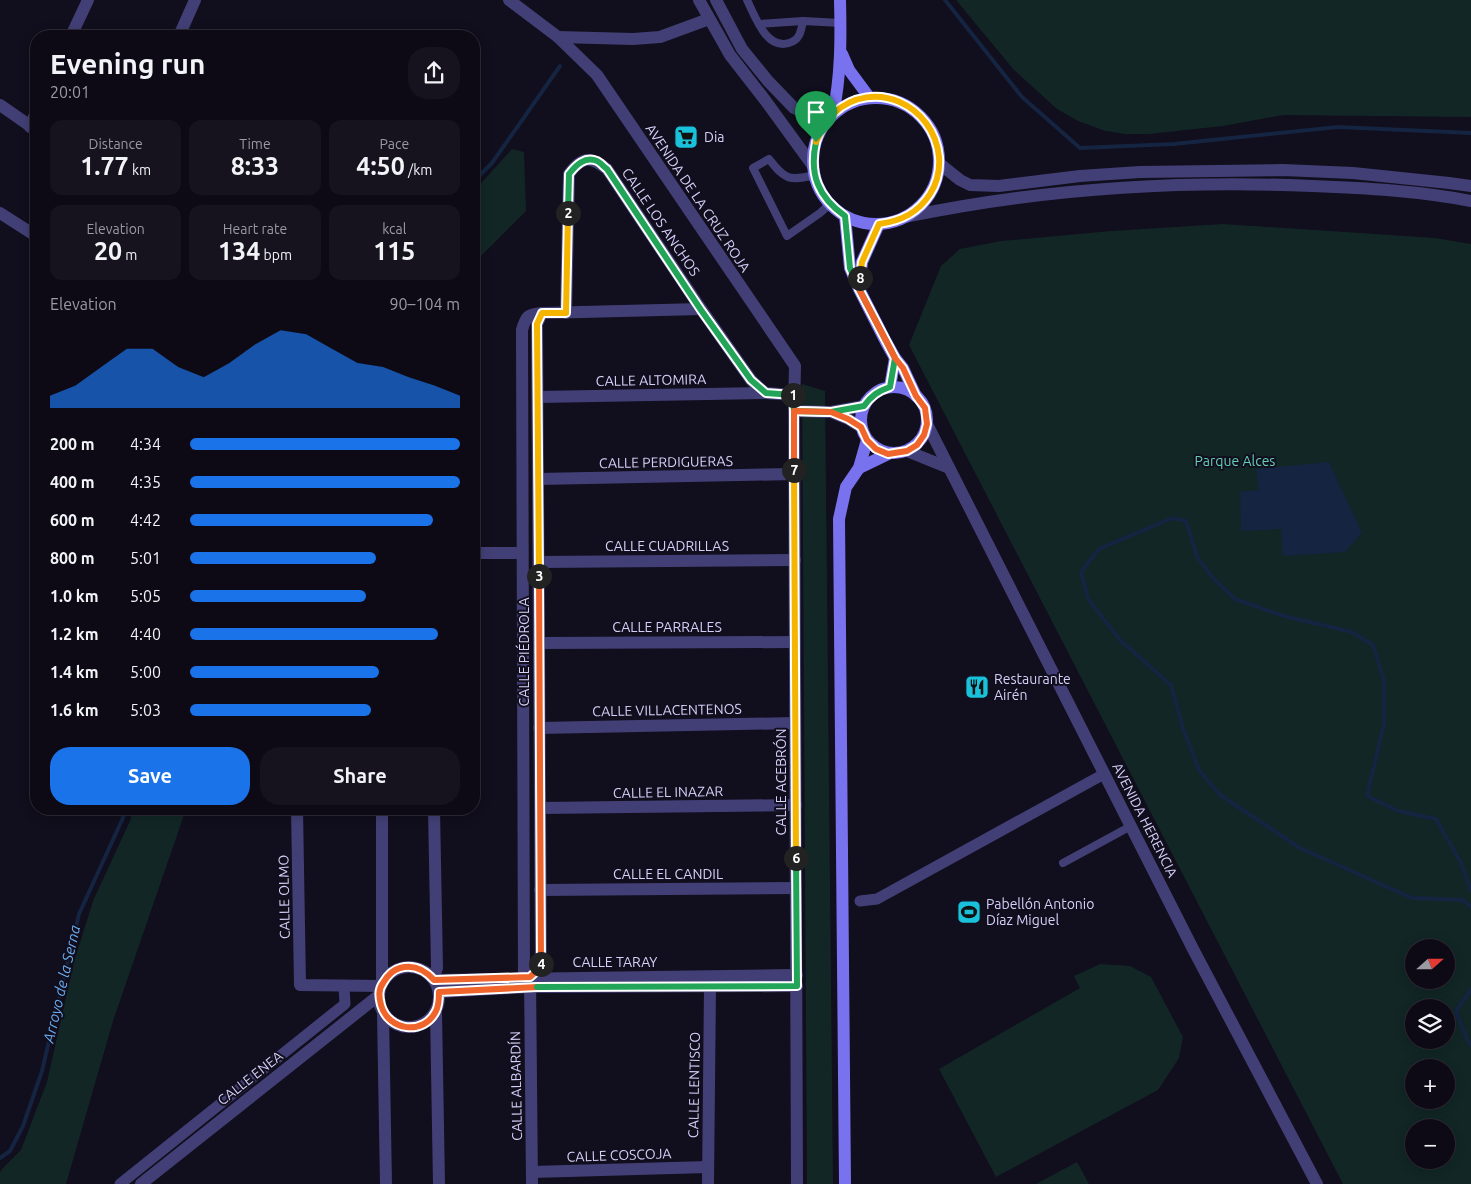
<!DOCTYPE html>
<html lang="en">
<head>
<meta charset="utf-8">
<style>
	body { margin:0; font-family:Ubuntu,sans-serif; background:#16131f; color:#f1f3f6; height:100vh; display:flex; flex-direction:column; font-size:19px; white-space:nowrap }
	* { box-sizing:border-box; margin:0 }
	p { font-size:16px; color:#9a9aa1 }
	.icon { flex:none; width:28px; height:28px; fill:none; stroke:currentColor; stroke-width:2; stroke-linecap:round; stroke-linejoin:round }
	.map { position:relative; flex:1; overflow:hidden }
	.sheet { position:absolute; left:30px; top:30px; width:450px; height:785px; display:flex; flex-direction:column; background:#0d0a16; border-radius:20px; box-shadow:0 2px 12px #0003,0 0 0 1px #2d2b35 }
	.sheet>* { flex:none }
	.needle { width:32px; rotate:69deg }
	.controls { position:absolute; left:1405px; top:939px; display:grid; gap:10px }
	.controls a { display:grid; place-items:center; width:50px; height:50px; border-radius:50%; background:#0d0a16; box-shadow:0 2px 12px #0003,0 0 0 1px #2d2b35; font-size:25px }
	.pin { position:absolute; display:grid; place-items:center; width:42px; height:42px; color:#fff; margin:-51px -21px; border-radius:50% 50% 50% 0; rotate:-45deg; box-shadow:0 0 5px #0007 }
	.pin .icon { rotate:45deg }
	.km { position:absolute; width:25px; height:25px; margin:-12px; border-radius:50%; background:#222; color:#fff; font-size:14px; line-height:25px; text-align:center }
	.round { display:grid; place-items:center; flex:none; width:52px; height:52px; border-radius:20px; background:#16131f }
	.headline { display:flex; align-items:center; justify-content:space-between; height:85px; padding:0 20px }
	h1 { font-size:28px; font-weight:700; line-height:38px }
	.stats { display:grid; grid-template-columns:repeat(3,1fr); gap:8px; height:85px; padding:5px 20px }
	.stats div { display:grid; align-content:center; border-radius:12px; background:#16131f; text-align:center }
	.stats b { font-size:25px; font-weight:700 }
	.stats small { font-size:14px; font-weight:400 }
	.stats p { font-size:14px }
	.chart { height:140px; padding:10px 20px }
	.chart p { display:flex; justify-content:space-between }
	.chart svg { width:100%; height:90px; margin-top:5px; fill:#1a73e8; opacity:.7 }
	.button { display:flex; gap:10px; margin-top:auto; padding:10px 20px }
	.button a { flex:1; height:58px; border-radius:20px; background:#1a73e8; color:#fff; font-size:20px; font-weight:700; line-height:58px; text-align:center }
	.button a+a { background:#16131f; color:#f1f3f6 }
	ul { padding:0 20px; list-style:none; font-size:16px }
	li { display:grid; grid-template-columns:80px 60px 1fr; align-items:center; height:38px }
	li i { height:12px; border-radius:6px; background:#1a73e8 }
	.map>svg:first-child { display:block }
</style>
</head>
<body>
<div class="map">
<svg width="1471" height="1184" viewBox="0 0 1471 1184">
	<rect width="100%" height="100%" fill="#110e1d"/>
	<g fill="#122626" fill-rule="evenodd">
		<polygon points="956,0 1471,0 1471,117 1283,115 1223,126 1149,134 1125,134 1105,131 1078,121 1057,109 1014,70"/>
		<polygon points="512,149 524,152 526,211 474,263 474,191"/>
		<path d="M1223,224L1435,238L1471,244V1184H1343L909,345L941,266L960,249L1001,241L1111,231ZM1414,948H1446V980H1414ZM1414,1008H1446V1040H1414ZM1414,1068H1446V1100H1414ZM1414,1128H1446V1160H1414Z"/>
		<polygon points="802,384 825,391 833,1184 807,1184"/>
		<polygon points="133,809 186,809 113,1021 66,1184 0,1184 0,1172 3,1168 21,1150 47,1082 74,962 93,901 130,821"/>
		<polygon points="1100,964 1130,966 1151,977 1183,1037 1179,1058 1158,1090 996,1177 939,1069 1080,988 1074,976"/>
		<polygon points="1077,1162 1089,1184 1036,1184"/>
	</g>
	<polygon fill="#142441" points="1329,462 1362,533 1345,552 1283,556 1281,529 1241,531 1240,492 1259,490 1256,469"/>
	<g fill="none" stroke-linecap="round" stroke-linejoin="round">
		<g stroke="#142441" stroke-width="4">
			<polyline points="945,0 1022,97 1080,148 1174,144 1338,127 1471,133"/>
			<polyline points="474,181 492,163 560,66"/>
			<polyline points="1471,890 1461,863 1436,819 1398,811 1367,796 1384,724 1384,680 1373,645 1352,632 1284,616 1235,599 1213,578 1197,557 1186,521 1172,518 1099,549 1081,572 1088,599 1120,640 1171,685 1183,728 1199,770 1220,795 1300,848 1412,898 1463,900 1471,907"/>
			<polyline points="1471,990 1456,1011 1467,1039 1471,1045"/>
			<polyline points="0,1158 10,1151 23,1126 42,1071 79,914 122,820 126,809"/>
		</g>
		<g stroke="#423f76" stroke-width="8">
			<path d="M747,0C755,16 766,50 789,43C800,40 801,31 803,21"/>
			<polyline points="760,24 803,21 841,23"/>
			<path d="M815,175C789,181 785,180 769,159L753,168L787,236L820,213L830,204"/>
			<polyline points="1063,863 1131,826"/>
		</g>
		<g stroke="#423f76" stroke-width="11">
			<polyline points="860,901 877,899 1104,774"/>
			<polyline points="120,1184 345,1004 344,986"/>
		</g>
		<g stroke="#423f76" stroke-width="12">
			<polyline points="509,0 558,37 597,75 795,366 794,411 831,412 864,406"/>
			<polyline points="71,36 88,0"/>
			<polyline points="179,36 195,0"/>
			<polyline points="558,37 633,39 660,37 709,19"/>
			<polyline points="0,105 36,130"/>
			<polyline points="30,127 36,112"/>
			<polyline points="0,213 36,236"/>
			<path d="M566,313L569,174C582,156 590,156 607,169L701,309L751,380L765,393L794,395"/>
			<polyline points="538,397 765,393"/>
			<polyline points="794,411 797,1184"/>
			<polyline points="831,412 848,419 861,427"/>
			<polyline points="927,424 1193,949 1317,1184"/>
			<polyline points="907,451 949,468"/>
			<polyline points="538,479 794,474"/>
			<polyline points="474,553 522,553"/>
			<polyline points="539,562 795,560"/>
			<polyline points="539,643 795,642"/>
			<polyline points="539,728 795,723"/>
			<polyline points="540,808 796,805"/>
			<polyline points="297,809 300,985 380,986"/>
			<polyline points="540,890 796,888"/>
			<circle cx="409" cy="997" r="30"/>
			<polyline points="433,978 437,968 434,809"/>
			<path d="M524,978L522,330C526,316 528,314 542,313L701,309"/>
			<polyline points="434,980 797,975"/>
			<polyline points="382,984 382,809"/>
			<polyline points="439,992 530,987 797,986"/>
			<polyline points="436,1012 439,1184"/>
			<polyline points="383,1013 386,1184"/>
			<polyline points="532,1172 708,1167"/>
			<polyline points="141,1184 378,996"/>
			<polyline points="532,1184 530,977 541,967 537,324 542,313"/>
			<polyline points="708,1184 710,986"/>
		</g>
		<g stroke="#423f76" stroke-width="12">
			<polyline points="699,0 730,55 765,100 813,166"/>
			<polyline points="716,0 742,49 768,81 794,108 806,114 827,121"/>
			<polyline points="940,164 960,180 970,185 999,186 1080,176 1140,172 1283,170 1353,173 1449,183 1471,186"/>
			<path d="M905,217C1039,189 1176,180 1312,186C1366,188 1419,191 1471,201"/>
		</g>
		<g stroke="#7972ee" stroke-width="12">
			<polyline points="842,54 849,70 869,97"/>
			<circle cx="876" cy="161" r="63"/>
			<path d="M833,114C841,76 841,39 840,0"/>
			<polyline points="845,216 850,268 859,289 886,342 895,358 903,368 916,396"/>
			<polyline points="859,287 862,262 879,224"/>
			<polyline points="890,387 895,358"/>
			<circle cx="894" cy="420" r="33"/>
			<polyline points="859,468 888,454"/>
			<polyline points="845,1184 839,519 846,487 859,468 867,440"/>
		</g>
	</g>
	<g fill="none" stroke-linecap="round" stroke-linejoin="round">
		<g stroke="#fff" stroke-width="10">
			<path id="split-1" d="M793,395L794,411L831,412L864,406C871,396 878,391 890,387L895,358L859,289L850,268L845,216C818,197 809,174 816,142"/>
		</g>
		<g stroke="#fff" stroke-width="10">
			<path id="split-2" d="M568,213L569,174C576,165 585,156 597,161C600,162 604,167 607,169L701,310L751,380L766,393L793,395"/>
		</g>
		<g stroke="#fff" stroke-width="10">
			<polyline id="split-3" points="539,576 537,324 542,313 566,313 568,213"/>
		</g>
		<g stroke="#fff" stroke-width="10">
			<polyline id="split-4" points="539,576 541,964"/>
		</g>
		<g stroke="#fff" stroke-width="10">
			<path id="split-5" d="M537,987L439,992C439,999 439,1005 436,1011C424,1036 388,1031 381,1005C379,997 378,990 383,983C387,976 392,970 400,968C414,964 425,970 434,980L530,977L541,967V964"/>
		</g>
		<g stroke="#fff" stroke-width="10">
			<polyline id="split-6" points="537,987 797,986 796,858"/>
		</g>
		<g stroke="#fff" stroke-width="10">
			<polyline id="split-7" points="794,470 796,858"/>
		</g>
		<g stroke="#fff" stroke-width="10">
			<polyline id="split-8" points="794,470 794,411 831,412 848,419 861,427 867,440 876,449 888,454 907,451 917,445 924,435 927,424 925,408 916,396 903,368 895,358 859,289 860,278"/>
		</g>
		<g stroke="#fff" stroke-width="10">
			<path id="split-9" d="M816,142C820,131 825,121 834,113C874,77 934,105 939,157C940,170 937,183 930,194C918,213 901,221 879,224L862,262L860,278"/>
		</g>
		<use href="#split-1" stroke="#22a559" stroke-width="6"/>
		<use href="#split-2" stroke="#22a559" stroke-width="6"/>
		<use href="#split-3" stroke="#f5b400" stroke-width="6"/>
		<use href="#split-4" stroke="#f0652b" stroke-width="6"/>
		<use href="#split-5" stroke="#f0652b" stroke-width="6"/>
		<use href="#split-6" stroke="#22a559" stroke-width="6"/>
		<use href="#split-7" stroke="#f5b400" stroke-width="6"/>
		<use href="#split-8" stroke="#f0652b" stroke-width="6"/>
		<use href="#split-9" stroke="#f5b400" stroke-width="6"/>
	</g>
	<defs>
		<g id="supermarket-square" transform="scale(1.25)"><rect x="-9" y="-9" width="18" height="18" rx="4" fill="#1ac1da" stroke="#110e1d"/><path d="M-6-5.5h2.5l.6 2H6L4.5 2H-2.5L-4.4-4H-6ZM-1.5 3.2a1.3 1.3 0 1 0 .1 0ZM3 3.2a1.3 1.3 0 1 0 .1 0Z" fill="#111"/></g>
		<g id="restaurant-square" transform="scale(1.25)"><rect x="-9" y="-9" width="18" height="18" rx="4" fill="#1ac1da" stroke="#110e1d"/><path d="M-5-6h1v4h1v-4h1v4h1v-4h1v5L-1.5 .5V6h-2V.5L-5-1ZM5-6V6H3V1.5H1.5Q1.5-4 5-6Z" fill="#111"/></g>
		<g id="stadium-square" transform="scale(1.25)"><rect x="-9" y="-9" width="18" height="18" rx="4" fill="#1ac1da" stroke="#110e1d"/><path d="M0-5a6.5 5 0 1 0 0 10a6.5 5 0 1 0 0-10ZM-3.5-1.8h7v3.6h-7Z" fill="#111"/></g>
	</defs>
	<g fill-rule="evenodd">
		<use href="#supermarket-square" x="686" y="137"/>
		<use href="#restaurant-square" x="977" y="687"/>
		<use href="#stadium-square" x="969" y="912"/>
	</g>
	<g text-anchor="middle" stroke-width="4" stroke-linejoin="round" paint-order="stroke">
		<g font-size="14" fill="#d6d0f9" stroke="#110e1d" text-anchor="start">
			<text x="704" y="142">Dia</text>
			<text x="994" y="684">Restaurante<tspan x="994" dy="16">Airén</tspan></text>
			<text x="986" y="909">Pabellón Antonio<tspan x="986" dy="16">Díaz Miguel</tspan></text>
		</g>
		<g font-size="14" fill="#d6d0f9" stroke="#110e1d">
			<text transform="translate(698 198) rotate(56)" y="5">AVENIDA DE LA CRUZ ROJA</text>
			<text transform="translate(661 222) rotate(56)" y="5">CALLE LOS ANCHOS</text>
			<text transform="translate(651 380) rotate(-1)" y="5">CALLE ALTOMIRA</text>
			<text transform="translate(666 462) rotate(-1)" y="5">CALLE PERDIGUERAS</text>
			<text x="667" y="551">CALLE CUADRILLAS</text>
			<text x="667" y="632">CALLE PARRALES</text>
			<text transform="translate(524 652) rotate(-90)" y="5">CALLE PIÉDROLA</text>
			<text transform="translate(667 710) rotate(-1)" y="5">CALLE VILLACENTENOS</text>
			<text transform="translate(781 782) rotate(-90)" y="5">CALLE ACEBRÓN</text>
			<text transform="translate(668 792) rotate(-1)" y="5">CALLE EL INAZAR</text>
			<text transform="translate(1145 820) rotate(63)" y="5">AVENIDA HERENCIA</text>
			<text x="668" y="879">CALLE EL CANDIL</text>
			<text transform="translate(284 897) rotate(-91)" y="5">CALLE OLMO</text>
			<text x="615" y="967">CALLE TARAY</text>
			<text transform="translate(250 1078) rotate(-38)" y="5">CALLE ENEA</text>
			<text transform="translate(694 1085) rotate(-89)" y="5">CALLE LENTISCO</text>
			<text transform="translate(516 1086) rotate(-91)" y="5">CALLE ALBARDÍN</text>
			<text transform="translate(619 1155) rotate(-2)" y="5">CALLE COSCOJA</text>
		</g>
		<g font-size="14" fill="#65d0b8" stroke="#110e1d">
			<text x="1235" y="466">Parque Alces</text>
		</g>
		<g font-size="15" font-style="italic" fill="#6aaced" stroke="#110e1d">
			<text transform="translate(62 984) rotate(-77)" y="5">Arroyo de la Serna</text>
		</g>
	</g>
</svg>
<div class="controls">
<a><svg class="needle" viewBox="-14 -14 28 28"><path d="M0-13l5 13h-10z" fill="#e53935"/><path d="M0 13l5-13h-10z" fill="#9a9aa1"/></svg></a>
<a><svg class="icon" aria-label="layers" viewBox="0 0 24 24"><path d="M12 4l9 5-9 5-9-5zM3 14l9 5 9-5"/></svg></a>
<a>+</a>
<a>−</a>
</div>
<div class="pin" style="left:816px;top:142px;background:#1e9e55"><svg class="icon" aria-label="arrive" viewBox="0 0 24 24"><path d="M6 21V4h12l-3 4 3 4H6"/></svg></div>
<b class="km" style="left:793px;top:395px">1</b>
<b class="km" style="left:568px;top:213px">2</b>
<b class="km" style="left:539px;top:576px">3</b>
<b class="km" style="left:541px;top:964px">4</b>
<b class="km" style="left:796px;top:858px">6</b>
<b class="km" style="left:794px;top:470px">7</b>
<b class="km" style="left:860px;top:278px">8</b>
<section class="sheet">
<div class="headline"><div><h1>Evening run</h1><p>20:01</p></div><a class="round"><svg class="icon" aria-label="share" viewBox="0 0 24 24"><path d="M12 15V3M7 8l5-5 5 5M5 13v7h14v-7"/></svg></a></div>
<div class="stats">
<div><p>Distance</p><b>1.77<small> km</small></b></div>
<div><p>Time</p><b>8:33</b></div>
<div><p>Pace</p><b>4:50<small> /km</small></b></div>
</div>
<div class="stats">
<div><p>Elevation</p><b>20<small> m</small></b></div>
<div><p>Heart rate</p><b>134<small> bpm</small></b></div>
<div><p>kcal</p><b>115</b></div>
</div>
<div class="chart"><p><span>Elevation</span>90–104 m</p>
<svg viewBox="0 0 160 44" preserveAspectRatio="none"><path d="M0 44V38L10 33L20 24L30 15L40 15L50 24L60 29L70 22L80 13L90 6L100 8L110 15L120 22L130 24L140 29L150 33L160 38V44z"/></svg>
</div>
<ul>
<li><b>200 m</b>4:34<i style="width:100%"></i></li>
<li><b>400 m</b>4:35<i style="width:100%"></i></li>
<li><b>600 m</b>4:42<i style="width:90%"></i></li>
<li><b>800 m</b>5:01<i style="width:69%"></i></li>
<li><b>1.0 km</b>5:05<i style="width:65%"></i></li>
<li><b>1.2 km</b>4:40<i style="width:92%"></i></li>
<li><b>1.4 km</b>5:00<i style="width:70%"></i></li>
<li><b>1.6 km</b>5:03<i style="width:67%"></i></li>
</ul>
<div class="button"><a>Save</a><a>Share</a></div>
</section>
</div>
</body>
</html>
